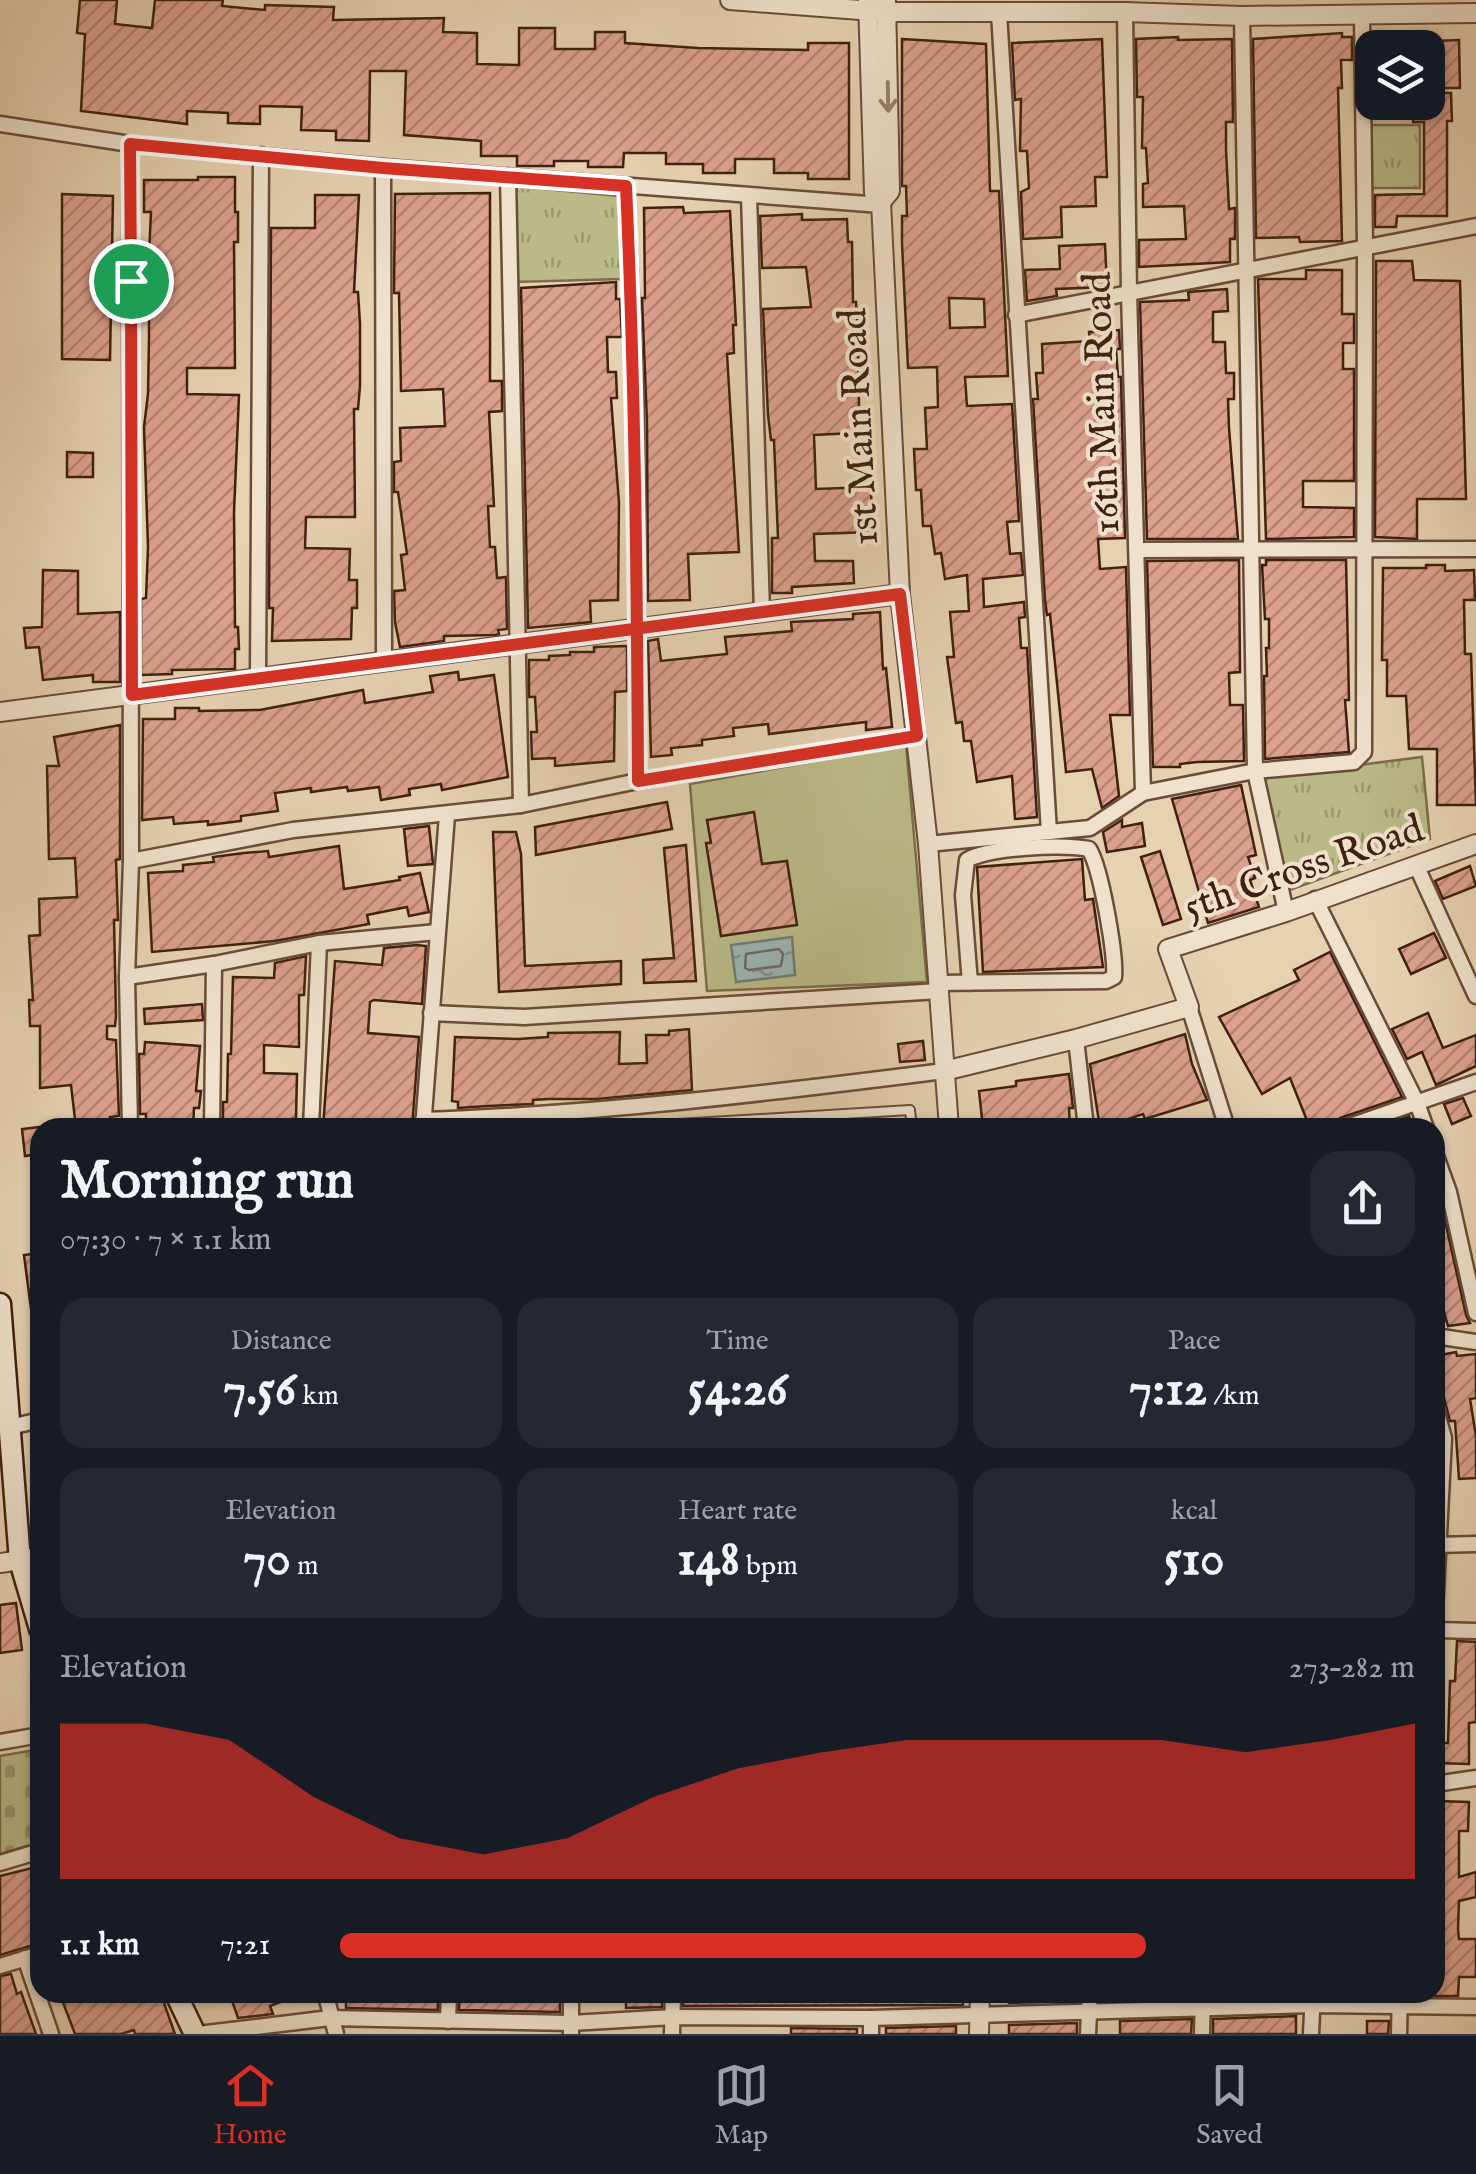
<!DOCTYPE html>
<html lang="en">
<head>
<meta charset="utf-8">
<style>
	body { margin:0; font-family:"IM FELL English",serif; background:#242831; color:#f1f3f6; height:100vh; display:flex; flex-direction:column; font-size:38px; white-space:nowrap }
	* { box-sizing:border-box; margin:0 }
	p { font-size:32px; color:#9ea1a6 }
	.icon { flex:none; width:55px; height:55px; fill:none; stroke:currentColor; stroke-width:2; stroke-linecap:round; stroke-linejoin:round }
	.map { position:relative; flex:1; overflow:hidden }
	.side { position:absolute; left:30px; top:1118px; width:1415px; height:885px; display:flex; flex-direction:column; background:#171b24; border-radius:30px; box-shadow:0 2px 8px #0004 }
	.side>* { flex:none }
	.controls { position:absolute; left:1355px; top:30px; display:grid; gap:20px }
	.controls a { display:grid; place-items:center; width:90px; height:90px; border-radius:20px; background:#171b24; box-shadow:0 2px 8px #0004; font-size:50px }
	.pin { position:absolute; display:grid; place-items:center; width:85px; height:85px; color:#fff; margin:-42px; border:5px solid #fff; border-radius:50%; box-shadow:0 2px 10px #0007 }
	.round { display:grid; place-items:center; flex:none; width:105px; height:105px; border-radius:30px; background:#242831 }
	.summary { display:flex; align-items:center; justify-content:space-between; height:170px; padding:0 30px }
	h1 { font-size:55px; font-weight:800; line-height:75px }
	.stats { display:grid; grid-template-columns:repeat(3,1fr); gap:15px; height:170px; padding:10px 30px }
	.stats div { display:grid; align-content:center; border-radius:25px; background:#242831; text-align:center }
	.stats b { font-size:50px; font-weight:800 }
	.stats small { font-size:28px; font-weight:400 }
	.stats p { font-size:28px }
	.chart { height:280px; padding:20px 30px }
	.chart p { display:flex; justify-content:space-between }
	.chart svg { width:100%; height:180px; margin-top:10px; fill:#d93025; opacity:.7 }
	ul { padding:0 30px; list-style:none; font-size:32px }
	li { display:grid; grid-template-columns:160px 120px 1fr; align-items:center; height:75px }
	li i { height:25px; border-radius:12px; background:#d93025 }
	.tab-bar { display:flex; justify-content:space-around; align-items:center; height:140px; border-top:2px solid #363941; background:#171b24; font-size:28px; color:#9ea1a6 }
	.tab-bar a { display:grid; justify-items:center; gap:5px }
	.tab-bar .selected { color:#d93025 }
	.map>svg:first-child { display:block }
</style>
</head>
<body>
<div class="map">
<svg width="1476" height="2034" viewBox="0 0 1476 2034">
	<defs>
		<pattern id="cemetery-stones" width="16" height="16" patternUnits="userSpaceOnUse" patternTransform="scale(2.5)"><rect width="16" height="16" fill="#baba88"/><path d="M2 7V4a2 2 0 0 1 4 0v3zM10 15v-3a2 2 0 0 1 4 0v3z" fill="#99976e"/></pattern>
		<pattern id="park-tufts" width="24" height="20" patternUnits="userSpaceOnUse" patternTransform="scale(2.5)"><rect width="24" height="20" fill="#baba88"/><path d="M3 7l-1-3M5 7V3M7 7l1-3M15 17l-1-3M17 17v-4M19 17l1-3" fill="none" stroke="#99976e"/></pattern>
		<pattern id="water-ripples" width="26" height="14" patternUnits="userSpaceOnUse" patternTransform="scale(2.5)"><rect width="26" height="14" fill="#99b5b5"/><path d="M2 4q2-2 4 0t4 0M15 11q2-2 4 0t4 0" fill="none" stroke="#7e9392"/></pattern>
		<pattern id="building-hatch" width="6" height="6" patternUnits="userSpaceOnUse" patternTransform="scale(2.5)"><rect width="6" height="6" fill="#dca08e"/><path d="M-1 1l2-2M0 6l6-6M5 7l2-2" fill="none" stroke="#b48273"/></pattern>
	</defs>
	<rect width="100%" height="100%" fill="#e6d1b1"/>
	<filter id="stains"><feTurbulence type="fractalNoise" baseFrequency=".002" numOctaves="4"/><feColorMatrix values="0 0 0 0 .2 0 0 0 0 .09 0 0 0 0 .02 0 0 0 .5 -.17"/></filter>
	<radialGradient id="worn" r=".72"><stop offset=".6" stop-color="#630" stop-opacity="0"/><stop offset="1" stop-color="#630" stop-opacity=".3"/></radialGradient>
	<polygon fill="url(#cemetery-stones)" stroke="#7d6d4c" stroke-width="2.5" points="40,1749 40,1842 0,1854 0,1756"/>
	<g fill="url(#park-tufts)" stroke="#7d6d4c" stroke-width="2.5">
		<rect x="1370" y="125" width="50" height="63"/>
		<polygon points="513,186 618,196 621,279 514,282"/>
		<polygon points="1422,757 1430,839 1284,892 1264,777"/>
	</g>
	<polygon fill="#baba88" stroke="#7d6d4c" stroke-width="2.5" points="906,745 927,982 707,991 690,784"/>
	<polygon fill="url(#water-ripples)" stroke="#757973" stroke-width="2.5" points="792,937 795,975 736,982 731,945"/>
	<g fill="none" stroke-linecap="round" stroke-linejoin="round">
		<polygon stroke="#6c6a62" stroke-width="2.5" points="779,949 783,954 781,966 749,970 745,968 746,954"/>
	</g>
	<g fill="url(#building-hatch)" stroke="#402010" stroke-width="2.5" fill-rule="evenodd">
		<polygon points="80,0 117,0 115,24 152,28 155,0 223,0 222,6 265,10 265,5 334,7 333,20 444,18 443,32 477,33 477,64 519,65 519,28 555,28 555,49 595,49 595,32 625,32 625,43 698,48 808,50 808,43 849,43 849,179 808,179 808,173 774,173 774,159 735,159 735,173 703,173 703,164 666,164 666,153 624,153 623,167 588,167 588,161 554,161 554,166 517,166 517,156 481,156 481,141 404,135 406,71 370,71 369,141 336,140 336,131 301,130 302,107 260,106 260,124 228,123 228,113 187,111 187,124 81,111 85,34 77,33"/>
		<polygon points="1342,33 1342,37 1352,37 1352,60 1341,60 1342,88 1338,88 1342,241 1300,242 1299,237 1256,238 1253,39"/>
		<polygon points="1178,37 1178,40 1232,39 1233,122 1226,122 1226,150 1229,209 1235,208 1235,239 1230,239 1230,262 1139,267 1139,240 1186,239 1184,206 1143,207 1143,184 1148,183 1146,148 1142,148 1143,97 1137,97 1136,39"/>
		<path d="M902,39L986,44L990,191H999L1008,376L965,377L967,406L1012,404L1019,521L1007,522L1010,554L1021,553L1023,575L983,579L984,607L1024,602L1025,617L1019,618L1021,648H1027L1037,817L1015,819L1012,776L977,782L971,741H964L962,722L956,723L947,657H954L950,612L969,611L967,575L945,579L941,553L935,554L931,526H923L921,490H916L914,449H927L925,408L938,407L937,367L908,368L902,243V216H907L906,186H902ZM949,298L984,299L985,327L950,328Z"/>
		<polygon points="1102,39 1107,177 1095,177 1096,206 1061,207 1062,237 1023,239 1021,192 1029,188 1027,151 1020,151 1021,99 1015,100 1012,43"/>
		<polygon points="1459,40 1460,88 1438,88 1436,41"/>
		<polygon points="1428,93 1451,93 1452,121 1447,121 1447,216 1397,216 1396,227 1375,227 1375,195 1424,194 1424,122 1413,122 1413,102 1428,102"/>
		<polygon points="198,177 235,177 235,212 238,212 238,242 234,242 235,368 187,368 187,394 239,395 234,512 235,627 238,627 239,649 235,649 235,669 172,670 172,674 141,675 141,599 146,598 148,547 144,427 148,394 149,338 149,308 143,308 143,276 148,276 151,212 144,212 144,180 198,180"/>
		<polygon points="490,193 490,381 502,381 502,411 489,412 494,506 488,506 490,547 495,547 497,578 506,577 507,629 498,630 499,634 495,635 444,636 444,641 400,647 395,622 394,591 405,590 401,555 407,554 398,492 394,492 394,462 401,461 400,428 445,426 443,389 401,391 399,293 394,293 395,194"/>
		<polygon points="62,194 113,196 110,360 62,359"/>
		<polygon points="315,195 359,195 354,292 358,292 360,324 360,386 358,409 354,409 355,517 306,517 305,548 350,549 349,580 357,580 357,608 352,608 351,639 272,641 273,608 269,608 271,228 315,228"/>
		<polygon points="683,207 684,213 730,211 736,325 733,325 734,353 727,354 739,552 688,554 690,600 648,601 647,423 642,298 645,298 644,208"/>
		<polygon points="802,214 802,220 847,219 848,242 852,242 853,302 856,302 858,331 859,408 853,408 854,433 814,435 816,489 871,487 872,532 814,534 815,561 853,561 854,583 792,587 792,593 772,593 772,538 778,538 774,440 771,440 768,415 763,309 811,307 806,267 762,268 760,216"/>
		<polygon points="1105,244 1107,287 1056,289 1057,296 1027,301 1025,270 1060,269 1059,246"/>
		<polygon points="1376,261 1412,261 1414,280 1460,281 1466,499 1417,499 1417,539 1375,537"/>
		<polygon points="1306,270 1342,270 1342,314 1354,314 1354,343 1343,343 1343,369 1354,369 1354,481 1303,481 1303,507 1354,508 1354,537 1266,539 1258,279 1306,279"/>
		<polygon points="616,282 616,299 620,299 622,337 607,337 608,372 616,372 617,398 611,398 619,503 618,600 590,601 591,622 528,628 521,288"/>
		<polygon points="1227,289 1228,311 1213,312 1213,342 1225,342 1226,373 1234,373 1234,399 1228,399 1229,428 1238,539 1147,539 1140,302 1189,300 1188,292"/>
		<polygon points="1119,330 1120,349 1116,349 1118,377 1121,377 1125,538 1098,539 1100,569 1126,567 1130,715 1110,715 1119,796 1102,808 1092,769 1066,772 1050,614 1047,615 1045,600 1033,399 1038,399 1036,373 1043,373 1042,344 1090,341 1089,332"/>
		<polygon points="67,452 93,453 93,477 67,477"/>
		<polygon points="1239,560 1240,672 1229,673 1230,705 1243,705 1244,761 1197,762 1180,764 1180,767 1153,767 1147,561"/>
		<polygon points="1266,560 1346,560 1349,700 1345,700 1349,752 1265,759 1264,676 1267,676 1266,648 1269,648 1269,619 1265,619 1262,565 1266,565"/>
		<polygon points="1426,565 1445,565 1445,571 1474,570 1475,600 1464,600 1465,654 1471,654 1476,805 1437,805 1437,749 1409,749 1406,696 1387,696 1387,660 1382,660 1383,568 1426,568"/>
		<polygon points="43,570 78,571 78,614 120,612 120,682 93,682 93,675 43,680 39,647 26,648 24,628 42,627"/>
		<polygon points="880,612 883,669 886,668 892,727 866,730 866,722 769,734 768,724 733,728 734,736 702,740 702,745 671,748 672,755 651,757 648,641 658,639 661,661 727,654 725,637 792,631 791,622 853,619 853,614"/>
		<polygon points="627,646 627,691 615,692 614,761 555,766 555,758 532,759 531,732 537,732 535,697 529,697 529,660 549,660 549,656 570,655 570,652 594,652 594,647"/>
		<polygon points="458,672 459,680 494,675 508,777 442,790 441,784 409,789 410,795 381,800 379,787 348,791 347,787 311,792 311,788 275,793 278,811 241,816 241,821 208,825 208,821 174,824 173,817 142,820 143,719 175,719 175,708 199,708 199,711 260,710 363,690 365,703 433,692 430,676"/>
		<polygon points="120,725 120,859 116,860 118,920 114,920 116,1016 115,1026 107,1026 107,1039 116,1040 119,1116 110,1117 111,1128 76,1128 71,1085 40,1088 40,1026 30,1026 29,1000 33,1000 29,936 40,935 39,899 77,897 75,858 49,859 47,766 59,766 54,737"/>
		<polygon points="1241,785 1256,855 1248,857 1255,878 1250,880 1259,907 1208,923 1172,799"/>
		<polygon points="667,802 672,829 536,855 535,827"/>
		<polygon points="754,812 762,864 787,861 797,925 721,936 706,843 711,843 707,820"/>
		<polygon points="1122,820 1122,827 1142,823 1145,846 1107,852 1103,832"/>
		<polygon points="429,826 433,864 408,866 404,829"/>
		<polygon points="493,832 516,832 521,854 525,966 621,961 621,984 499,992"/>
		<polygon points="686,845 696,981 644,983 643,960 674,958 664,848"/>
		<polygon points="339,846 344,889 400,880 399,877 420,873 429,912 409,916 407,907 367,915 369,924 275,941 152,952 148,873 183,871 183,865 214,862 213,857 244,853 268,851 269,857"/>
		<polygon points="1160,851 1181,919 1163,925 1141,857"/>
		<polygon points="1082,859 1085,900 1093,899 1103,967 983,972 977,867"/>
		<polygon points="1470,866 1476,886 1443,899 1435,881"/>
		<polygon points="1434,933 1446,958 1411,974 1399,949"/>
		<polygon points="417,945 426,946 422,1004 374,1000 370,1002 368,1033 419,1037 412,1128 323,1128 335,961 382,965 384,948"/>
		<polygon points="1330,952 1402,1097 1340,1118 1334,1128 1310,1128 1290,1078 1262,1094 1219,1017 1299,980 1294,970"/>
		<polygon points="306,956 304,995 299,995 299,1047 264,1045 264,1073 297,1074 296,1119 292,1119 292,1128 227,1128 227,1120 223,1120 223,1102 227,1102 228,1054 231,1054 233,977 274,978 275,963"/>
		<polygon points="202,1004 203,1020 145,1024 144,1009"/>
		<polygon points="1428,1013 1443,1048 1476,1035 1476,1066 1436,1085 1422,1052 1407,1059 1392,1029"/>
		<polygon points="689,1029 692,1090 597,1099 548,1099 533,1100 533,1104 488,1106 458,1108 458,1102 452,1101 455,1037 518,1039 548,1037 548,1033 620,1032 619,1064 647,1063 646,1035 669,1035 669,1031"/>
		<polygon points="1185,1034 1192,1064 1207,1100 1145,1119 1143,1114 1113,1124 1114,1128 1100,1128 1090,1064"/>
		<polygon points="923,1041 925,1060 900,1062 898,1044"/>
		<polygon points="145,1042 200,1046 196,1091 201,1091 199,1108 194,1108 193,1128 146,1128 146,1114 140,1114 139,1054 144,1054"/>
		<polygon points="1069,1074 1073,1108 1069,1108 1070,1128 983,1128 979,1091 1016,1086 1016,1081"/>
		<polygon points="1463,1098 1471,1116 1452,1124 1444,1104"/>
		<polygon points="1409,1116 1413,1128 1378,1128"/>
		<polygon points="40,1127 40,1154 25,1156 22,1129"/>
		<polygon points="1444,1216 1466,1315 1470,1323 1448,1326 1437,1287 1435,1218"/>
		<polygon points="40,1253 40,1308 31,1309 24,1255"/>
		<polygon points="1456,1352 1457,1356 1476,1354 1476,1398 1470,1399 1476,1436 1476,1478 1459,1479 1455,1421 1450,1421 1440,1382 1436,1356"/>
		<polygon points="16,1603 22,1650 0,1653 0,1605"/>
		<polygon points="1457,1641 1476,1642 1476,1722 1469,1723 1469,1764 1435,1763 1435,1743 1448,1743 1450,1681 1455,1681"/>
		<polygon points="1435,1801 1469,1802 1468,1831 1459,1831 1459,1877 1476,1872 1476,1897 1459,1901 1458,1929 1459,1939 1476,1939 1476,1977 1459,1977 1458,1996 1435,1996"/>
		<polygon points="40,1866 40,1943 0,1955 0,1876"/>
		<polygon points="11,1974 17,1994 21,1992 36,2034 0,2034 0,1976"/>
		<polygon points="59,1992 160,1992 175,2034 135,2034 134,2030 121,2034 75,2034"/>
		<polygon points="229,1992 302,1992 302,1994 270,2006 273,2014 238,2018"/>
		<polygon points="346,1992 438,1992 438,2010 346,2008"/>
		<polygon points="460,1992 560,1992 560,2012 459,2010"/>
		<polygon points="626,1992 662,1992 662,2007 626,2008"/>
		<polygon points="684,1992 963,1992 963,2005 683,2006"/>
		<polygon points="1009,1992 1077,1992 1077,2001 1009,2003"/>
		<polygon points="1120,1992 1192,1992 1192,1998 1120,2000"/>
		<polygon points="1214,1992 1296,1992 1296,1995 1214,1997"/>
		<polygon points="1296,2016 1296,2034 1213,2034 1213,2019"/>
		<polygon points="1192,2019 1191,2034 1120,2034 1120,2021"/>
		<polygon points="1367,2021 1389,2021 1388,2034 1367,2034"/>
		<polygon points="1077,2023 1077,2034 1009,2034 1009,2025"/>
		<polygon points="956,2026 956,2034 886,2034 886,2028"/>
		<polygon points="791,2028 857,2029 857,2034 791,2034"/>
	</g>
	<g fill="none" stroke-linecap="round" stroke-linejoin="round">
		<g stroke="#6a4c38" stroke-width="12">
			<polyline id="service" points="612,1128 910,1110 912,1128"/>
		</g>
		<g stroke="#6a4c38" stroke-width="19">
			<g id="minor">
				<polyline points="1125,12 1129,293 1143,793"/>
				<polyline points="999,13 1049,832"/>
				<polyline points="1242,16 1255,771 1286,912"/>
				<polyline points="0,124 130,144 383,167 881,205"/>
				<polyline points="383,167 384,661"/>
				<polyline points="508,176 521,805"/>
				<polyline points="626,186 636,407 638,781"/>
				<polyline points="749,196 762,612"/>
				<polyline points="1016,315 1476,226"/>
				<polyline points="1137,550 1476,549"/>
				<polyline points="258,678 261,155"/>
				<polyline points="928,844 1090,828 1143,793 1255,771 1354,762 1364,752 1365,247 1362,15"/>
				<polyline points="131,861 293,830 521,805 638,781 917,736"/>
				<polyline points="1416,865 1476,996"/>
				<polyline points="1315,899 1417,1103 1426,1128"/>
				<polyline points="127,977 214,964 319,943 437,932"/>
				<path d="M938,983L1106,981L1114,977C1116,955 1101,868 1089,849C1062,844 990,847 967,860L963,895L970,983"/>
				<polyline points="1189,1007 1227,1128"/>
				<polyline points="431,1013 524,1017 939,991"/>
				<polyline points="1076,1039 1086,1128"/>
				<path d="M423,1120C598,1114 770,1093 944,1071"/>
				<polyline points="130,1128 127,977 131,861 130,144"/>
				<polyline points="212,1128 214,964"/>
				<polyline points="311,1128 319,943"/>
				<polyline points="423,1128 447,815"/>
				<polyline points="1344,1128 1476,1082"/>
				<polyline points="1435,1153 1449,1192 1476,1313"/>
				<polyline points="1435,1336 1476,1342"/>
				<polyline points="1435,1406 1444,1438 1435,1612"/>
				<polyline points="10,1427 40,1420"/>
				<polyline points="1435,1545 1476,1544"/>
				<polyline points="1435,1630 1476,1631"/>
				<polyline points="0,1742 40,1735"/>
				<polyline points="1435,1784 1476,1778"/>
				<polyline points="0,1863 40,1851"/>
				<polyline points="25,1958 51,2034"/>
				<polyline points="0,1966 40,1954"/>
				<polyline points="325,1992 336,2034"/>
				<polyline points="448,2021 449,1992"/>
				<polyline points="198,2034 330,2018 571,2023 673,2017 871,2018 1313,2005 1476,2007"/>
				<polyline points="571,2034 571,1992"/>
				<polyline points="672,2034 673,1992"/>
				<polyline points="871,2034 871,2018"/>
				<polyline points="1088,2034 1090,1992"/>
				<polyline points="1202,2034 1203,1992"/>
				<polyline points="1311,2034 1313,1992"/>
				<polyline points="1399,2034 1400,1992"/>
			</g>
		</g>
		<g stroke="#6a4c38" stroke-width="22">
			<g id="tertiary">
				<polyline points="730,0 886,12 1125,12 1242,16 1476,13"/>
				<polyline points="868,0 874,193 881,202 900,594 928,844 949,1128"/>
				<polyline points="881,202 890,191 886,0"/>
				<polyline points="0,712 900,594"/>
				<polyline points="944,1071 1076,1039 1189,1007 1168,949 1286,912 1476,844"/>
				<polyline points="0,1563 40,1557"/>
				<polyline points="979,2034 980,1992"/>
			</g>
		</g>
		<g stroke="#402010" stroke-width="25">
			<g id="secondary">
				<polyline points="0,1304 20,1561 40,1629"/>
				<polyline points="175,1992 195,2034"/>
			</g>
		</g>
		<use href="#service" stroke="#efe1cc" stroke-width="8"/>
		<use href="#minor" stroke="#efe1cc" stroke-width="14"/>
		<use href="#tertiary" stroke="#efe1cc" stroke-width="18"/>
		<use href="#secondary" stroke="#efe1cc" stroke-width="20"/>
	</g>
	<defs><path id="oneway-shaft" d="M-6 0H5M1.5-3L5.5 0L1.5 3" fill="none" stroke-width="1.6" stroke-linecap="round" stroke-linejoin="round" transform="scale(2.5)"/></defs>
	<use stroke="#98806e" href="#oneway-shaft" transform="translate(888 97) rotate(89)"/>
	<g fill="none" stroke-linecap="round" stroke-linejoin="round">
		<g stroke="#fff" stroke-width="20">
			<path id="route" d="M131,281L132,695C388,660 644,627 900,594L917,736L638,781C637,582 635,384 626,186L383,168L130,144L131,281"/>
		</g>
		<use href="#route" stroke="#d93025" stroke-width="12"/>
	</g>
	<g text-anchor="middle" stroke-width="8" stroke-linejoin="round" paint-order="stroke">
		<g font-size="40" fill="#402010" stroke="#efe1cc">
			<text transform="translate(1100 403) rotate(-92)" y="14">16th Main Road</text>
			<text transform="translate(857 427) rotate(-93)" y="14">1st Main Road</text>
			<text transform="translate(1303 866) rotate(-19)" y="14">5th Cross Road</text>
		</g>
	</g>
	<rect width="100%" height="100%" filter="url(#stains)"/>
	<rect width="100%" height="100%" fill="url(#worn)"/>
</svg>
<div class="controls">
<a><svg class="icon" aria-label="layers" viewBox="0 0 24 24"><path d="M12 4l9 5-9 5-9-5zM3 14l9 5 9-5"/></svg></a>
</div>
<div class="pin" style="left:131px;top:281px;background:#1e9e55"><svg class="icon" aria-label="arrive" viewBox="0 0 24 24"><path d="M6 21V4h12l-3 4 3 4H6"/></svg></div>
<section class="side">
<div class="summary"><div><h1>Morning run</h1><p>07:30 · 7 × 1.1 km</p></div><a class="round"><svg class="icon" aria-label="share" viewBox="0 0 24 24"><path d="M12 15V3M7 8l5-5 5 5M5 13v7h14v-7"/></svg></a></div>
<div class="stats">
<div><p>Distance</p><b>7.56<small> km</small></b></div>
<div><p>Time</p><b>54:26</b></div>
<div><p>Pace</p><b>7:12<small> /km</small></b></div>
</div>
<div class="stats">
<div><p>Elevation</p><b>70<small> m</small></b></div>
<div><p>Heart rate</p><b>148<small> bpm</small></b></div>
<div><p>kcal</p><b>510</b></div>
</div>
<div class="chart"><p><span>Elevation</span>273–282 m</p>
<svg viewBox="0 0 160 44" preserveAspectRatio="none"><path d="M0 44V6L10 6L20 10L30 24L40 34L50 38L60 34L70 24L80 17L90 13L100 10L110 10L120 10L130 10L140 13L150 10L160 6V44z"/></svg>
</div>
<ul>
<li><b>1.1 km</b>7:21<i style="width:75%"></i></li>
</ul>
</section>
</div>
<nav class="tab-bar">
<a class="selected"><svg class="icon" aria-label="home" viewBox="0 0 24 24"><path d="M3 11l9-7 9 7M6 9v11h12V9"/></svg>Home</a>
<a><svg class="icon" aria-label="map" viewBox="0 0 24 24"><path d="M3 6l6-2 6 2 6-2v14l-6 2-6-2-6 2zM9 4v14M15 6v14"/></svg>Map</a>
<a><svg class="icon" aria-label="saved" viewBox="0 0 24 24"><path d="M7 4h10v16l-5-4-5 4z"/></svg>Saved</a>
</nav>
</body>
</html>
